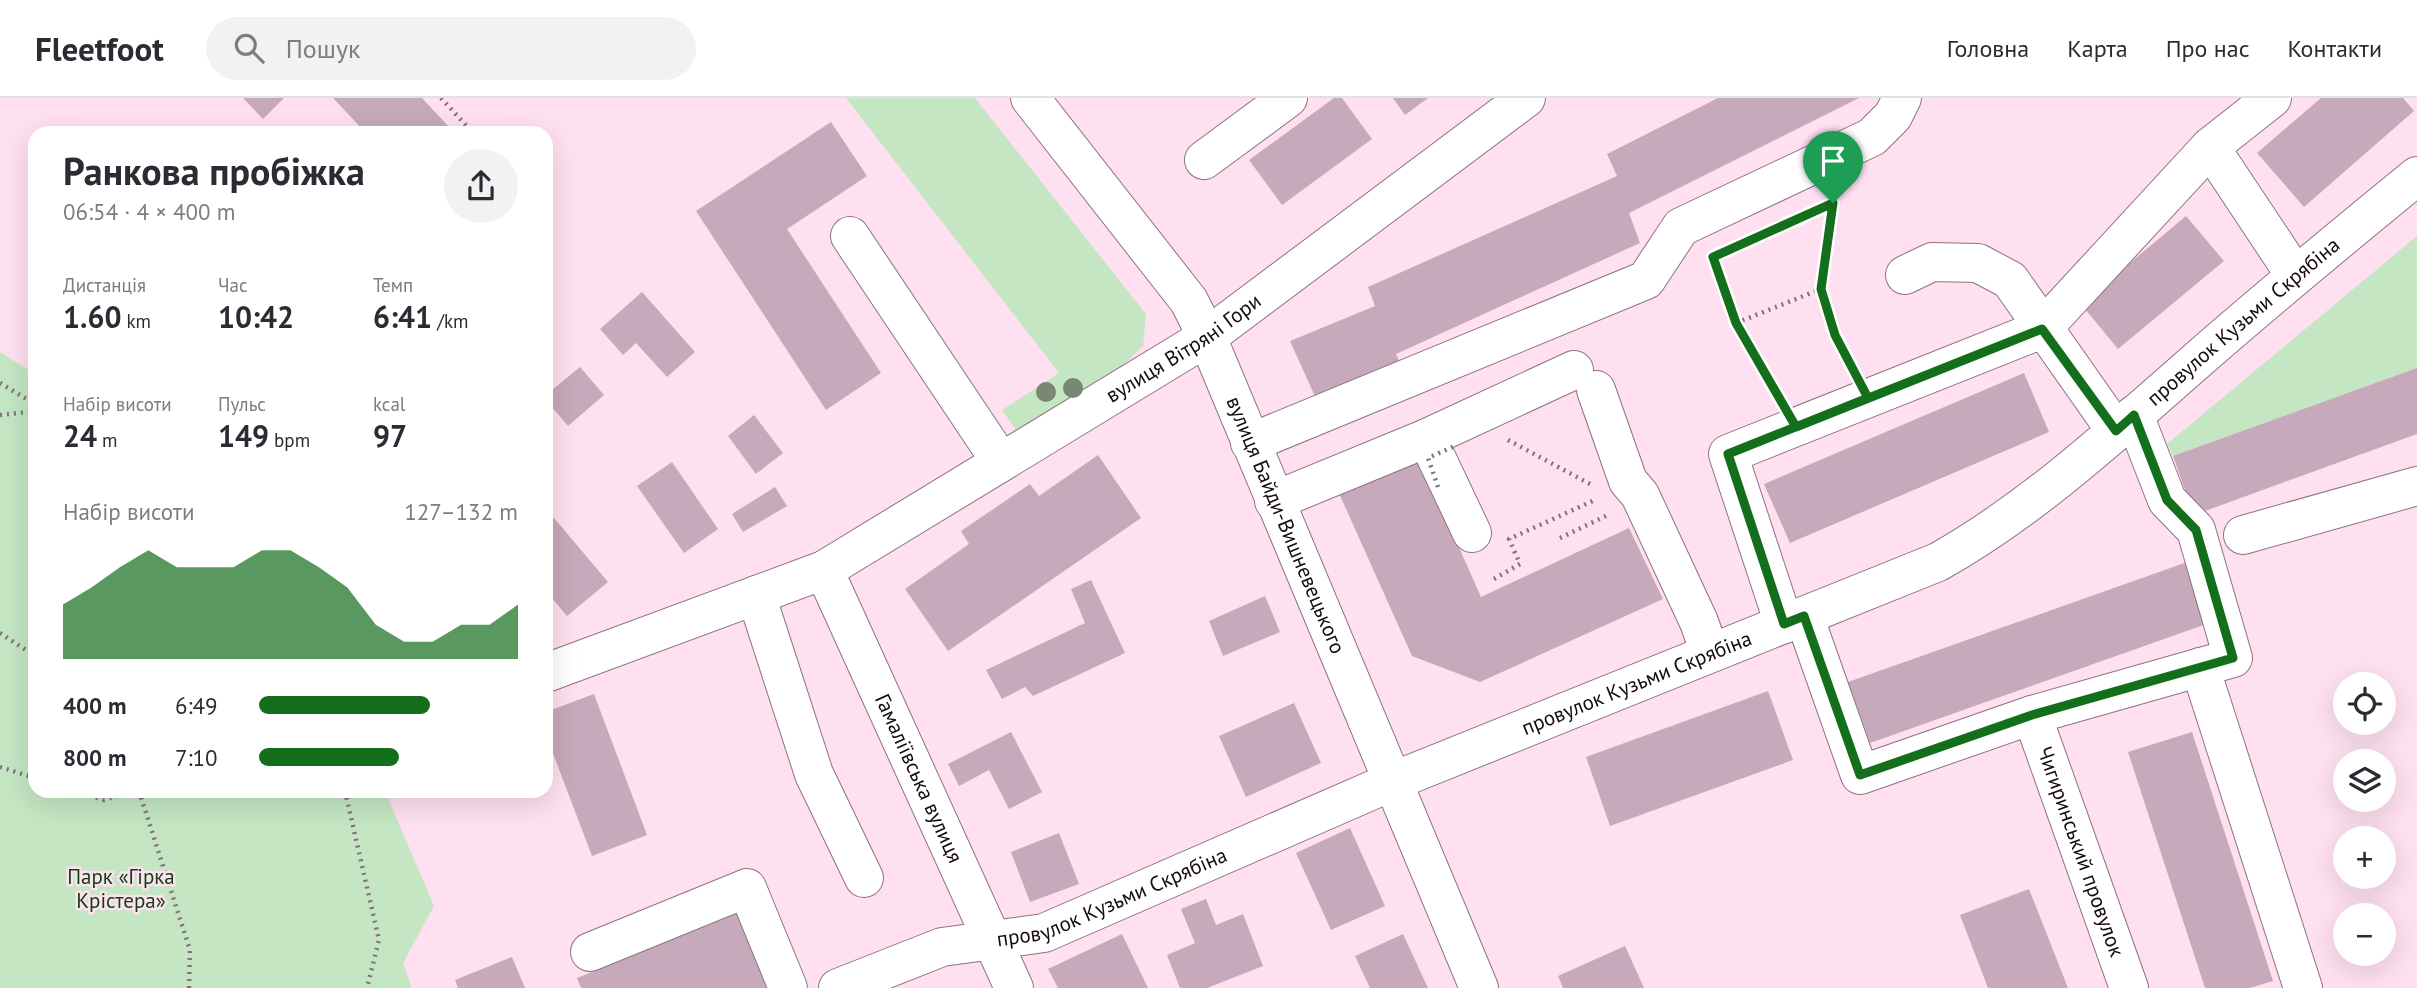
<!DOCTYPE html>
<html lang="uk">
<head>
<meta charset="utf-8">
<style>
	body { margin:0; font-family:"PT Sans",sans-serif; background:#f2f2f3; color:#2b2b33; height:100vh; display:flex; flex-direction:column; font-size:26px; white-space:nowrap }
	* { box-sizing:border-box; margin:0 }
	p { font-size:23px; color:#7c7c81 }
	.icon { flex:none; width:38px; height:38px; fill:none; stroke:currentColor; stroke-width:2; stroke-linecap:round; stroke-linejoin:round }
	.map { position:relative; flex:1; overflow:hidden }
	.panel { position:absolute; left:28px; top:28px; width:525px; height:672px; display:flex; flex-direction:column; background:#fff; border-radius:21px; box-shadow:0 7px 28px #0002 }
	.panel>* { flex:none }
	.fabs { position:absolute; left:2333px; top:574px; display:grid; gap:14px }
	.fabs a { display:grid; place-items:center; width:63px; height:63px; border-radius:50%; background:#fff; box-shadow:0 7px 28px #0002; font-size:35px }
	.pin { position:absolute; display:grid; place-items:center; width:60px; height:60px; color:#fff; margin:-72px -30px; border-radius:50% 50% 50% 0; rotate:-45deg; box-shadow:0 0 7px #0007 }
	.pin .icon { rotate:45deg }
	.round { display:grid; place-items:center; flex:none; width:74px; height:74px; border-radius:37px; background:#f2f2f3 }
	.head { display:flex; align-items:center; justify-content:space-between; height:119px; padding:0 35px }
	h1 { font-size:38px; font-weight:700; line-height:52px }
	.stats { display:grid; grid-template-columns:repeat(3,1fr); gap:10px; height:119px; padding:7px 35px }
	.stats div { display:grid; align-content:center }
	.stats b { font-size:30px; font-weight:700 }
	.stats small { font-size:19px; font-weight:400 }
	.stats p { font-size:19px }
	.chart { height:196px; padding:14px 35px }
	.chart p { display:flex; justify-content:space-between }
	.chart svg { width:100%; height:126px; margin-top:7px; fill:#146f1c; opacity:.7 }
	ul { padding:0 35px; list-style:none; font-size:23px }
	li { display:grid; grid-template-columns:112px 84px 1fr; align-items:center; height:52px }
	li i { height:18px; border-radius:9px; background:#146f1c }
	header { display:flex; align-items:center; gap:42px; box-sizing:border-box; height:98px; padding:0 35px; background:#fff; border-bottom:2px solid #e1e1e2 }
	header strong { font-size:33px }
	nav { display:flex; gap:38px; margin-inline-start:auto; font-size:24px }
	.search { width:490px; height:63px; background:#f2f2f3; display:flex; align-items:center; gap:18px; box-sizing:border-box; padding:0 24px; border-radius:38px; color:#7c7c81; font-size:26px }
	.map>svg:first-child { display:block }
</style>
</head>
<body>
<header>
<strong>Fleetfoot</strong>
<div class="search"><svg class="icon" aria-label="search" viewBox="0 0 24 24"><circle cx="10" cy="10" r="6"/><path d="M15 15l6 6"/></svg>Пошук</div>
<nav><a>Головна</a><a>Карта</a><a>Про нас</a><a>Контакти</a></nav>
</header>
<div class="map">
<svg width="2417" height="890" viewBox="0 0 2417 890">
	<rect width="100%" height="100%" fill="#fee0f1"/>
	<g fill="#c4e6c2">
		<polygon points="846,0 975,0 1146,216 1143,248 1119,271 1018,335 1002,312 1059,275"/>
		<polygon points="2417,138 2417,270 2173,358 2167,346"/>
		<polygon points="0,254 35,276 35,693 385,693 434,808 403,865 412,890 0,890"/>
	</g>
	<g fill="#c6a9ba">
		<polygon points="243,0 284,0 263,21"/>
		<polygon points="333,0 422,0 450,30 445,35 366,35"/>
		<polygon points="1334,0 1342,0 1372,41 1282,107 1249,62"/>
		<polygon points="1393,0 1428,0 1405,17"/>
		<polygon points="1718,0 1859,0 1629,115 1640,145 1396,256 1402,269 1318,305 1290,243 1375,208 1368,189 1617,78 1607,56"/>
		<polygon points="2321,0 2403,0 2414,13 2304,109 2257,55"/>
		<polygon points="831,24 867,78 787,131 881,275 826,312 696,113"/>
		<polygon points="2186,118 2224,163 2118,251 2081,206"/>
		<polygon points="642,194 695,254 667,279 636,245 623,257 600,231"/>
		<polygon points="580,269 604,297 568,328 546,302 546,297"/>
		<polygon points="2417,270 2417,336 2194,417 2173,358"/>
		<polygon points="2024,275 2049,334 1790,445 1764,386"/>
		<polygon points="754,317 783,355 756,376 728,338"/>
		<polygon points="1098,357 1141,420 948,553 905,491 969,446 961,433 1030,386 1039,398"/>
		<polygon points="1418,357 1481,499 1629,430 1663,501 1480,584 1412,558 1338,393"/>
		<polygon points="672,364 718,431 684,455 637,388"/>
		<polygon points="775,389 787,408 743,434 732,416"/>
		<polygon points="554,420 608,484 567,518 546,493 546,427"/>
		<polygon points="2193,462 2215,523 1870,645 1848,584"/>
		<polygon points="1091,482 1125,555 1033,598 1025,589 1002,601 986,572 1085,525 1071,491"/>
		<polygon points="1265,498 1280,534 1223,558 1209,523"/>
		<polygon points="1768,593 1793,662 1610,728 1586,659"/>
		<polygon points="594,596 647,737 592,758 546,637 546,614"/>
		<polygon points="1294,605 1321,665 1246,699 1219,638"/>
		<polygon points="1011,634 1042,694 1009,711 989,672 959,688 948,666"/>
		<polygon points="2192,634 2273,883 2250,890 2205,890 2128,654"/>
		<polygon points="1350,730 1385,808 1331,832 1296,755"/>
		<polygon points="1059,735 1079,786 1030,804 1011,754"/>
		<polygon points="2029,791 2068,890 1988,890 1960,817"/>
		<polygon points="1206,801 1216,827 1243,816 1263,868 1207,890 1180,890 1167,857 1195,845 1181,811"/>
		<polygon points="745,812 777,890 581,890 577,880"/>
		<polygon points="1122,836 1148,890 1058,890 1048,871"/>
		<polygon points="1403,836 1428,890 1370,890 1355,858"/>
		<polygon points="1625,848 1644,890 1563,890 1558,878"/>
		<polygon points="512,859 525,890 458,890 455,882"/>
	</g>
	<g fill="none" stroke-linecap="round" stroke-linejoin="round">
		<g stroke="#8d7282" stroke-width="40">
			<g id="minor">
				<path id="s1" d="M1030,0L1189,203L1207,239L1479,890"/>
				<polyline points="2210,49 2295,177"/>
				<polyline points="1204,62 1288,0"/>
				<polyline points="850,138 1001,364"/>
				<polyline points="1905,177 1932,164 1978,165 2010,182 2116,333"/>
				<polyline points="1596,292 1628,383 1640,397 1699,524 1710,555"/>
				<polyline points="1427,340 1574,272"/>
				<polyline points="1250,345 1646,182 1681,129 1872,39 1893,18 1902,0"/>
				<polyline points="1274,403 1427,340 1472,435"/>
				<polyline points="2243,437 2417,388"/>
				<path id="s2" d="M824,472L1014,890"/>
				<polyline points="756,497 814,676 864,780"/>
				<polyline points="1804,518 1860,677 2032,617 2233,560 2196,432 2167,402 2134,317"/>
				<polyline points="1784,526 1728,356 2042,231 2210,49 2272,0"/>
				<polyline points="2200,569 2303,890"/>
				<path id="s3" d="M546,575L824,472L1207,239L1526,0"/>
				<path id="s4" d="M2032,617L2129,890"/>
				<polyline points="590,854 747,790 788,890"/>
				<path id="s5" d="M838,890L942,849L1044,835L1391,684L1938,464C2032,411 2112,337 2193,266C2266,202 2341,140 2417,78"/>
			</g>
		</g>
		<g stroke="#84707c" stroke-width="4.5" stroke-dasharray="2 5" stroke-linecap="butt">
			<polyline points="441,0 473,35"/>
			<polyline points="1831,100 1833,105 1821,191 1835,237 1852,269"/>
			<polyline points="1711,154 1736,225 1778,298"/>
			<polyline points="1713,159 1833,105"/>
			<polyline points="1736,225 1821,191"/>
			<polyline points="0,285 35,306"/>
			<polyline points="0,317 35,313"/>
			<polyline points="1508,342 1590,386"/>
			<polyline points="1560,440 1610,416"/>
			<polyline points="1494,481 1520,466 1509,441 1597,401"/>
			<polyline points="0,535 35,558"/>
			<polyline points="0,669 35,680"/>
			<polyline points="76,693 104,702 135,693"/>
			<polyline points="139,693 190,852 189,890"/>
			<polyline points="345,693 379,842 367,890"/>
		</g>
		<use href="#minor" stroke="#fff" stroke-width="38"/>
		<polyline stroke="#84707c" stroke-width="4.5" stroke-dasharray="2 5" stroke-linecap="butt" points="1438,389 1428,360 1457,347"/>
	</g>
	<g fill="#798775">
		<circle cx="1073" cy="290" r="10"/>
		<circle cx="1046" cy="294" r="10"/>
	</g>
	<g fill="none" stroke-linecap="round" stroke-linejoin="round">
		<g stroke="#fff" stroke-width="14">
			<polyline id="route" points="1833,105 1821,191 1835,237 1868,300 1728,356 1784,526 1804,518 1860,677 2032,617 2233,560 2196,432 2167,402 2134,317 2116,333 2042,231 1796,329 1736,225 1713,159 1833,105"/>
		</g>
		<use href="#route" stroke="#146f1c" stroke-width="9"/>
	</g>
	<g text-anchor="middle" stroke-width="5" stroke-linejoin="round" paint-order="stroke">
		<g font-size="21" fill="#150b11" stroke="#fee0f1">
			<text dy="7" stroke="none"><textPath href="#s5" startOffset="1572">провулок Кузьми Скрябіна</textPath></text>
			<text dy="7" stroke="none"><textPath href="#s3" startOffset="719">вулиця Вітряні Гори</textPath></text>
			<text dy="7" stroke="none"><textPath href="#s1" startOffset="502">вулиця Байди-Вишневецького</textPath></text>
			<text dy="7" stroke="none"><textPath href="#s5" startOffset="858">провулок Кузьми Скрябіна</textPath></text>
			<text dy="7" stroke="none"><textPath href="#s2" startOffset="229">Гамаліївська вулиця</textPath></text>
			<text dy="7" stroke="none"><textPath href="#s4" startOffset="145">Чигиринський провулок</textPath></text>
			<text dy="7" stroke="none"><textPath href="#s5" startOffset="290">провулок Кузьми Скрябіна</textPath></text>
		</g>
		<g font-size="21" fill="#0d3f10" stroke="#fee0f1">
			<text x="121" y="786">Парк «Гірка<tspan x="121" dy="24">Крістера»</tspan></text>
		</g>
	</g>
</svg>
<div class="fabs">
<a><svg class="icon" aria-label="locate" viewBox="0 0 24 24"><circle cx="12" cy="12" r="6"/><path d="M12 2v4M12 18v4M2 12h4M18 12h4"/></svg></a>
<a><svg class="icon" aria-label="layers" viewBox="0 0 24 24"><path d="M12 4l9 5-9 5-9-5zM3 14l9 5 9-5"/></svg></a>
<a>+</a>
<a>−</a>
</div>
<div class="pin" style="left:1833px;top:105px;background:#1e9e55"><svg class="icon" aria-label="arrive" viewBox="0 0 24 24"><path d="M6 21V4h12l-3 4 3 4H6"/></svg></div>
<section class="panel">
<div class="head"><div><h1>Ранкова пробіжка</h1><p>06:54 · 4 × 400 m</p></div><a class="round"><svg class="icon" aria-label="share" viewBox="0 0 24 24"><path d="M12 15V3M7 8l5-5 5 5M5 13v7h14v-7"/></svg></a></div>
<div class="stats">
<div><p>Дистанція</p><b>1.60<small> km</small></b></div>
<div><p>Час</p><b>10:42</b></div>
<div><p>Темп</p><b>6:41<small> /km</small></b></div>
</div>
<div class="stats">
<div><p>Набір висоти</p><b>24<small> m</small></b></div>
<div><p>Пульс</p><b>149<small> bpm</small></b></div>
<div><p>kcal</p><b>97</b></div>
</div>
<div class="chart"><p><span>Набір висоти</span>127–132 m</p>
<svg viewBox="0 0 160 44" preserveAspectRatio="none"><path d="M0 44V25L10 19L20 12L30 6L40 12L50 12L60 12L70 6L80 6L90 12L100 19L110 32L120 38L130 38L140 32L150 32L160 25V44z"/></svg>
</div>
<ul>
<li><b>400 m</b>6:49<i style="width:66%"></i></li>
<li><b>800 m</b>7:10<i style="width:54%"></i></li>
</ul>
</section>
</div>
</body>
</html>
